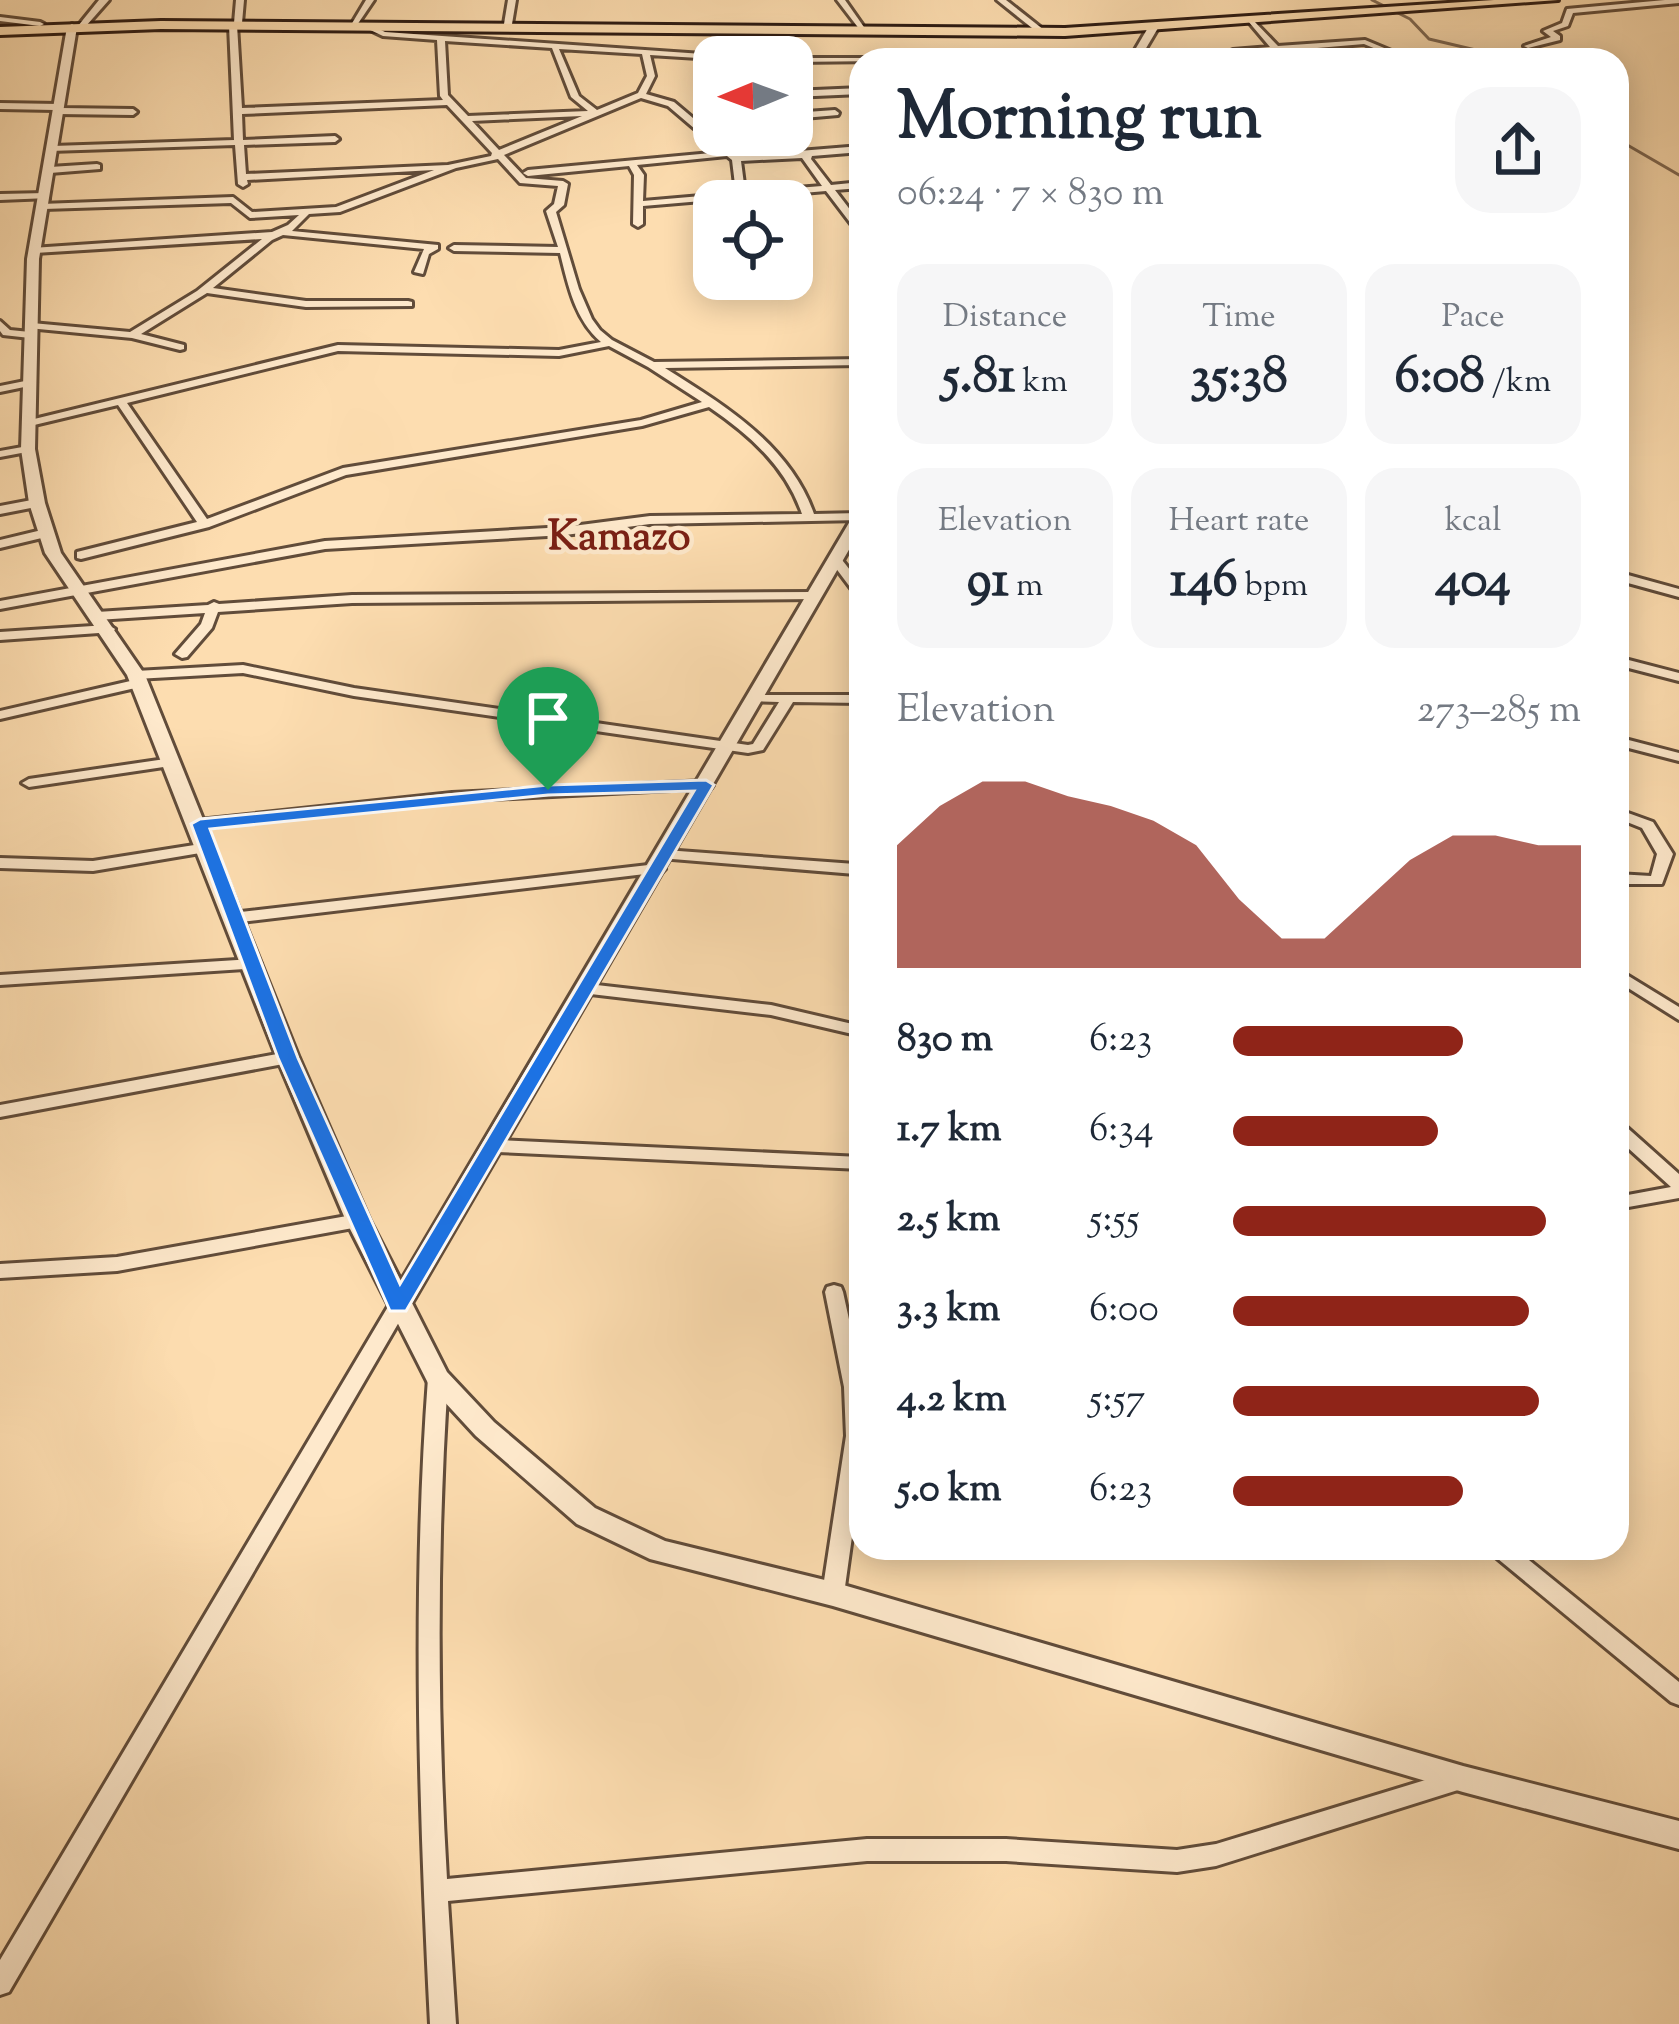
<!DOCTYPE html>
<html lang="en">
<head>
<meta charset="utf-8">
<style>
	body { margin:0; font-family:"Sorts Mill Goudy",serif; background:#f6f6f7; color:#1f2937; height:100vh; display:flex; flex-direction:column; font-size:45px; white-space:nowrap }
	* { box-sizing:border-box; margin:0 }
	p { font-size:39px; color:#747a83 }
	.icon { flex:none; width:66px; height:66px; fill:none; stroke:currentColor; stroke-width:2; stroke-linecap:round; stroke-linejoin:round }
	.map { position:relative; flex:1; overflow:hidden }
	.side { position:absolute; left:849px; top:48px; width:780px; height:1512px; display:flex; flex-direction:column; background:#fff; border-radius:36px; box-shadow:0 6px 30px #0003 }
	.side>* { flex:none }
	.needle { width:78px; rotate:269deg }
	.controls { position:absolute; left:693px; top:36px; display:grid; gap:24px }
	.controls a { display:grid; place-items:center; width:120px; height:120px; border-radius:24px; background:#fff; box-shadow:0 6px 30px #0003; font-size:60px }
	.pin { position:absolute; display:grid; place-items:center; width:102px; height:102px; color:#fff; margin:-123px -51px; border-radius:50% 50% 50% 0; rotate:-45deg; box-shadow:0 0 12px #0007 }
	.pin .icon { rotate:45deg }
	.round { display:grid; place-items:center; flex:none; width:126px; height:126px; border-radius:36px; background:#f6f6f7 }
	.summary { display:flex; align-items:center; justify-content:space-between; height:204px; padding:0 48px }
	h1 { font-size:66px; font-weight:700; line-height:90px }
	.stats { display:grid; grid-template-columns:repeat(3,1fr); gap:18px; height:204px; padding:12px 48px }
	.stats div { display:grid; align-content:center; border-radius:30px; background:#f6f6f7; text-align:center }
	.stats b { font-size:51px; font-weight:700 }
	.stats small { font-size:33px; font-weight:400 }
	.stats p { font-size:33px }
	.chart { height:336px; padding:24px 48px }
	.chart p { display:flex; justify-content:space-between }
	.chart svg { width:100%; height:216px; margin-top:12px; fill:#8f2418; opacity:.7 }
	ul { padding:0 48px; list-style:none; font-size:39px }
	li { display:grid; grid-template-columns:192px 144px 1fr; align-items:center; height:90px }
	li i { height:30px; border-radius:15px; background:#8f2418 }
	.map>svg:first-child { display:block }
</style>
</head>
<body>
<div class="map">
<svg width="1679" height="2024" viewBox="0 0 1679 2024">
	<rect width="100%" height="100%" fill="#fdddb0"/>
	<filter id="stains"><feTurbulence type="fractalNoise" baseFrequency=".00167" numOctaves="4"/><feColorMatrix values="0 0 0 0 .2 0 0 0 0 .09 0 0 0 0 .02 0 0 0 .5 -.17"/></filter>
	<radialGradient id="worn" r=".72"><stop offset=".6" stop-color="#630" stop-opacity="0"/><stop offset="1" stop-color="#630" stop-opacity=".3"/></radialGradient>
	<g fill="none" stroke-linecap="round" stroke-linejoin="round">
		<g stroke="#7f6851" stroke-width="3">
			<polyline points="1372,0 1410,19 1429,39 1480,51 1477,60"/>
			<polyline points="1617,139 1679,175"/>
		</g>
		<g stroke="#614c3a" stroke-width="6">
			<g id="minor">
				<path d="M236,0H244L242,23L237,25L242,108L443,100L440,96L437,40L383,36L364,27L367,23L385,32L717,55L714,59L650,55L655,76L646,94L674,102L738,156L861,146V152L812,156L811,159L831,185L861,182V188L835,190L861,224V234L858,233L826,191L746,198L747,201H737V198L643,206V224L638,227L633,224L634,175L629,166L528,176L523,173L528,170L722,152L668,106L641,98L504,155L526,178L563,181L568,184L564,205L556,212L579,289L592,319L600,330L612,340L654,362L861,359V365L665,368C724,405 790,445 814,514L860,513L861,520L650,524L565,535L325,549L0,609V601L325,541L565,527L650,516L802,514C786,467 750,435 709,407L642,426L346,475L209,527L81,559L77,558V552L197,522L118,405L30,426L26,425V421L338,345L559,350L601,342C575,320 568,285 560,253L454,251L449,248L454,245L558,247L546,211L554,204L558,186L520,183L498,159L456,168L340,212L309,214L292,231L438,245V249L429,254L423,274L414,272L424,249L283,235L272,240L213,288L306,301H408L412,302V306L306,307L207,293L141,334L184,345V349L180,350L132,338L28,328V324L32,323L130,332L197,291L262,239L35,253L30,250L32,248L272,232L288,225L299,215L250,218L231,203L44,209L39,206L41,204L233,197L252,212L336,207L434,170L247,180L248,184L243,187L238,184L235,145L50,151V147L53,146L234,140L229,25L234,23ZM445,41L552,48L571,97L588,111L468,116L448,95ZM559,49L642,54L647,76L638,93L597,110L579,96ZM447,105L492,153L491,156L448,165L246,174L244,145L335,142L339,139L335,136L243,140L242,114ZM582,116L499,150L472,121ZM727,156L732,160L736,193L643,201L644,175L637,165ZM802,158L822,186L745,192L741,161ZM609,346L648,367L702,402L641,420L343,468L207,519L127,403L338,351L559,356Z"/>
				<polygon points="366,0 374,0 357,25 351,25"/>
				<polygon points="508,0 516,0 512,24 508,26 504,24"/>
				<polygon points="837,0 845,0 866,30 860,30"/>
				<polygon points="997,0 1006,0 1044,30 1037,32"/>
				<polygon points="1665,0 1679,0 1679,3 1573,13 1568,26 1553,31 1560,36 1560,40 1528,48 1524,46 1551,37 1543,31 1562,23 1567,9"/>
				<polygon points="0,17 40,22 44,24 40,26 0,21"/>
				<polygon points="1252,19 1278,46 1365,40 1413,60 1402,60 1364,44 1282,51 1289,60 1281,60 1273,51 1234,54 1221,60 1210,60 1233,50 1270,47 1248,21"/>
				<polygon points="792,58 964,58 968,60 792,62"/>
				<polygon points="861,88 861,94 792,97 792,91"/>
				<polygon points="0,103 58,104 61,108 133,109 137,112 133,115 58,114 55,110 0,109"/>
				<polygon points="835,110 839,113 838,115 792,119 792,113"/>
				<polygon points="97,164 100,165 100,169 50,173 45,170 50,167"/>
				<polygon points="46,193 49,194 49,198 0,200 0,194"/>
				<polygon points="0,321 10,330 30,332 35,335 30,338 3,335 0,331"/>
				<polygon points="30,380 36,383 34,385 0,392 0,386"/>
				<polygon points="28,446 34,449 32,451 0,457 0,451"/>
				<polygon points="37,499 41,500 41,506 0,514 0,506"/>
				<polygon points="46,529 52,533 50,536 0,548 0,540"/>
				<polygon points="835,555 839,556 861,584 861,596 856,595 829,559"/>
				<polygon points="1617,572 1679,589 1679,597 1617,580"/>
				<polygon points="813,592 818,593 818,599 352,603 218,612 212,628 187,657 182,658 175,654 201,624 205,613 97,620 90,616 97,612 208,605 214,602 219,604 352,595"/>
				<polygon points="108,625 115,629 113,632 0,640 0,632"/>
				<polygon points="1617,657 1679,673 1679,681 1617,665"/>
				<polygon points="243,665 354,688 748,745 753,744 779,702 750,701 750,695 861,695 861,703 793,702 763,750 748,753 354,696 243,673 136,679 129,675 136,671"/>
				<polygon points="139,679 146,683 144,686 0,719 0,711"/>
				<polygon points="1617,737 1679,753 1679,761 1617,745"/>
				<polygon points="172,758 179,762 177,765 29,787 22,783 29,779"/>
				<polygon points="706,781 713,785 711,788 452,801 199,828 192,824 199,820 452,793"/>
				<polygon points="1617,809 1653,822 1673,854 1662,884 1617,884 1617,874 1651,876 1657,854 1642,828 1617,818"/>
				<polygon points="207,843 212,845 215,848 212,851 93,871 0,868 0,858 93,861"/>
				<polygon points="665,850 855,864 860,866 861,871 855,874 660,858 657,855 660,852"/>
				<polygon points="657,864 662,866 665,869 662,872 232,923 224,918 232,913"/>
				<polygon points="253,959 259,960 261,964 259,968 0,985 0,975"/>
				<polygon points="1617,969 1679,1007 1679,1020 1617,981"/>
				<polygon points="588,984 771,1005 861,1026 861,1036 771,1015 582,993 580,989"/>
				<polygon points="288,1052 294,1054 296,1058 294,1062 0,1117 0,1105"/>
				<polygon points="1617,1122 1623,1124 1679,1174 1679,1198 1617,1209 1617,1197 1671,1187 1617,1138"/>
				<polygon points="497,1140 861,1157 861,1169 497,1152 491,1150 488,1146 491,1142"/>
				<polygon points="358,1214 364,1216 367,1221 364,1226 117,1271 0,1278 0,1264 117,1257"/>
				<polygon points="834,1285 841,1287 843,1292 861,1374 861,1472 844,1594 841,1600 833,1603 825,1600 822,1594 846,1436 844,1387 825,1292 827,1287"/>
				<polygon points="399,1298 406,1300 409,1305 406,1310 9,1992 0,1995 0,1960 392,1300"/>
				<path d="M438,1370L445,1373L448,1378C437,1545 437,1711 447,1879L867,1839H1006L1177,1850L1216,1844L1458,1770L1466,1773L1470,1780L1466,1787L1458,1790L1216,1866L1177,1872L1006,1861H867L448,1901L456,2024H430C419,1808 412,1594 428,1378L431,1373Z"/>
				<polygon points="1488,1548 1514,1548 1679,1682 1679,1705 1671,1702 1492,1554"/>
			</g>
		</g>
		<g stroke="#614c3a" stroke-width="6">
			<g id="tertiary">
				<polygon points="99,0 109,0 86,26 78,26"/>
				<polygon points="72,24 77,27 39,259 35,449 45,503 61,553 145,675 299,1058 370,1221 401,1281 853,516 861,511 861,529 412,1303 447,1372 494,1422 595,1508 665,1541 833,1582 1463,1766 1679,1821 1679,1849 1463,1792 833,1606 650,1559 577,1524 476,1436 429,1385 346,1221 277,1058 127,675 45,553 29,503 21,449 27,259 67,27"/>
				<polygon points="1149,26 1158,28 1139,60 1129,60"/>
			</g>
		</g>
		<g stroke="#2d1b13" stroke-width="6">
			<polygon id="primary" points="1494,0 1558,0 1065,36 161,29 0,35 0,27 161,21 1065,28"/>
		</g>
		<use href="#minor" fill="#fee9cc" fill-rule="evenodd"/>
		<use href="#tertiary" fill="#fee9cc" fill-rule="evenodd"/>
		<use href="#primary" fill="#fdddb0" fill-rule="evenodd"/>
	</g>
	<path fill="#1a73e8" stroke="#fff" stroke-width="3" fill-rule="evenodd" d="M706,780L714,785L406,1311H390L278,1058L191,824L200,819L548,785ZM694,791L400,1284L298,1058L210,829L548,795Z"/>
	<g text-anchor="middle" stroke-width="9" stroke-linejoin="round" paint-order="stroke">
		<g font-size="42" font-weight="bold" fill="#7a1f14" stroke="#fee9cc">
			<text x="619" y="549">Kamazo</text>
		</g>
	</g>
	<rect width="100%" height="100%" filter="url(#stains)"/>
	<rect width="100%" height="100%" fill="url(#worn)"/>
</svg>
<div class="controls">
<a><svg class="needle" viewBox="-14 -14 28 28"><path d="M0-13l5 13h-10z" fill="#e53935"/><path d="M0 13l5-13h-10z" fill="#747a83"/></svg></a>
<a><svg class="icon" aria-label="locate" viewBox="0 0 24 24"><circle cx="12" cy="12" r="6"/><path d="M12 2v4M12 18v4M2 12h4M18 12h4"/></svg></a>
</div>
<div class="pin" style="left:548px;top:790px;background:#1e9e55"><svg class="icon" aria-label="arrive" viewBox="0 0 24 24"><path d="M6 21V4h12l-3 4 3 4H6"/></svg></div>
<section class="side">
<div class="summary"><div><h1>Morning run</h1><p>06:24 · 7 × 830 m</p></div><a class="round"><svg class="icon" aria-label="share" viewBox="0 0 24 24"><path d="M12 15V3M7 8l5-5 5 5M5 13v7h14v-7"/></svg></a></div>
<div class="stats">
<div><p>Distance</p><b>5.81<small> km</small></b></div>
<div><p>Time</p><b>35:38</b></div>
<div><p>Pace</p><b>6:08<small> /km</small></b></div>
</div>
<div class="stats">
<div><p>Elevation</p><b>91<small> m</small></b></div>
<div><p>Heart rate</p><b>146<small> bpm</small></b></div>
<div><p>kcal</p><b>404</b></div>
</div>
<div class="chart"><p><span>Elevation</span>273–285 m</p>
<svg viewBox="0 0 160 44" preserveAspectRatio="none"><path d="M0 44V19L10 11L20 6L30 6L40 9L50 11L60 14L70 19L80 30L90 38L100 38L110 30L120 22L130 17L140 17L150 19L160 19V44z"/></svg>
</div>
<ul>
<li><b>830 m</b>6:23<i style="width:66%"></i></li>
<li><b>1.7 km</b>6:34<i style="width:59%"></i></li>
<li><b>2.5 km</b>5:55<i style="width:90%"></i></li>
<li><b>3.3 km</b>6:00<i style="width:85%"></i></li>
<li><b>4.2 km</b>5:57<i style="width:88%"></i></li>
<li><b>5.0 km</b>6:23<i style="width:66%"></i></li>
</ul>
</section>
</div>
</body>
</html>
